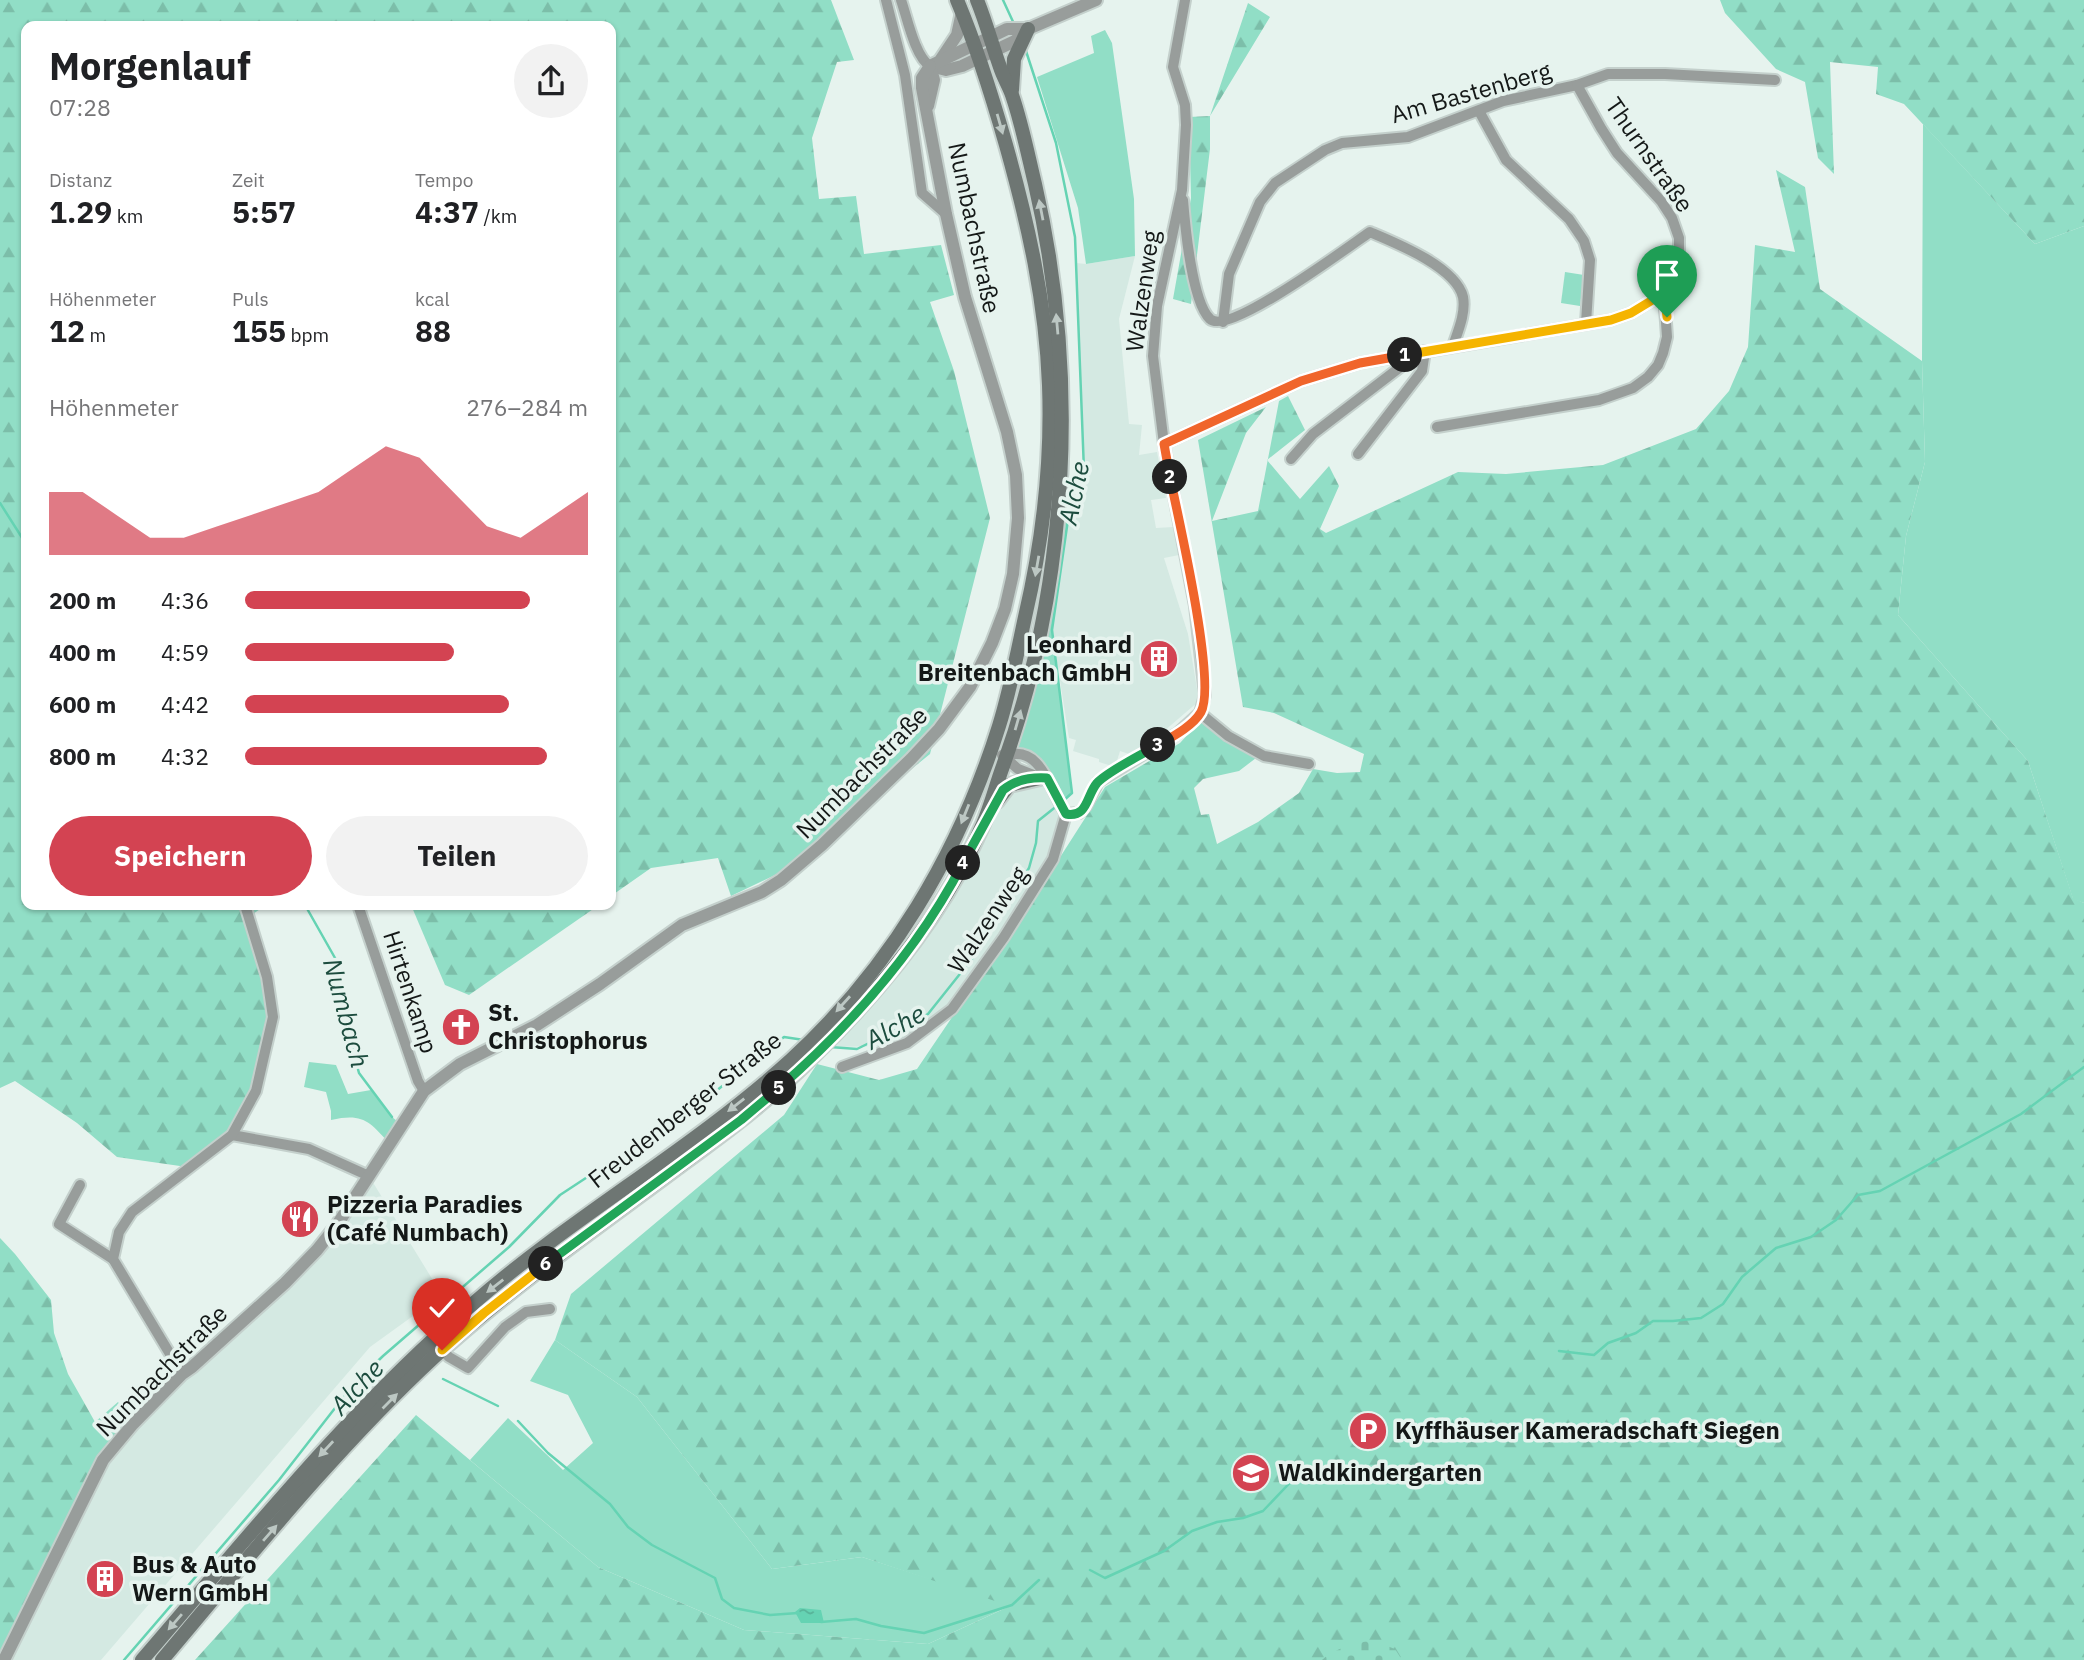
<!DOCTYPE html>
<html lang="de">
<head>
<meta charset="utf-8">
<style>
	body { margin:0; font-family:"IBM Plex Sans",sans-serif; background:#f2f2f2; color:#202124; height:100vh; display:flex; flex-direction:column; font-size:26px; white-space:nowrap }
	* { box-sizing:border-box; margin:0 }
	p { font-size:23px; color:#757577 }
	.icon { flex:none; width:38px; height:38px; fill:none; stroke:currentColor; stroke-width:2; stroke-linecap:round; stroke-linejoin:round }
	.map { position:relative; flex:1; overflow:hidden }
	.details { position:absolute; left:21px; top:21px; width:595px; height:889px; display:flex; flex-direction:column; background:#fff; border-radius:14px; box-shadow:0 2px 5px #0004 }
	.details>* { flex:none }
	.pin { position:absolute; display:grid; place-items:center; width:60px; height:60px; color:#fff; margin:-72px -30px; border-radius:50% 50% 50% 0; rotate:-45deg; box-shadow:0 0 7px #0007 }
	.pin .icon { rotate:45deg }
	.km { position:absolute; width:35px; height:35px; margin:-18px; border-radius:50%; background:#222; color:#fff; font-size:19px; line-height:35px; text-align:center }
	.round { display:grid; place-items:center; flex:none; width:74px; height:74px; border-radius:37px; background:#f2f2f2 }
	.overview { display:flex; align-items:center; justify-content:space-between; height:119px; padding:0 28px }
	h1 { font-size:38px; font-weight:700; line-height:52px }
	.figures { display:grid; grid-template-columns:repeat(3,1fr); gap:10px; height:119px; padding:7px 28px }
	.figures div { display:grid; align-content:center }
	.figures b { font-size:30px; font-weight:700 }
	.figures small { font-size:19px; font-weight:400 }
	.figures p { font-size:19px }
	.chart { height:196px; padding:14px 28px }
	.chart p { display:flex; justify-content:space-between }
	.chart svg { width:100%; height:126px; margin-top:7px; fill:#d34352; opacity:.7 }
	.cta { display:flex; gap:14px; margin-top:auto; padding:14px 28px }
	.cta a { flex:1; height:80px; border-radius:42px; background:#d34352; color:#fff; font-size:28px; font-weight:700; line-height:80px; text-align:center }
	.cta a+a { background:#f2f2f2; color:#202124 }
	ul { padding:0 28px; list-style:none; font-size:23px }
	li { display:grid; grid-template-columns:112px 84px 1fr; align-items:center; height:52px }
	li i { height:18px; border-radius:9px; background:#d34352 }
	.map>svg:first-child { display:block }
</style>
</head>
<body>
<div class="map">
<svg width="2084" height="1660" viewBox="0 0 2084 1660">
	<defs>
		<pattern id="forest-firs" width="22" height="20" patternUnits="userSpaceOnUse" patternTransform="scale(1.75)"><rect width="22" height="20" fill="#91dec6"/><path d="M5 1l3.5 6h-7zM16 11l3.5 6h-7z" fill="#7cbea9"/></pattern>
		<pattern id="cemetery-stones" width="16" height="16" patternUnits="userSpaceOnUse" patternTransform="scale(1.75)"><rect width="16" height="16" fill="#91dec6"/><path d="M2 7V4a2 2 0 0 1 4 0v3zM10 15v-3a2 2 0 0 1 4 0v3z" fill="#7cbea9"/></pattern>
		<pattern id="water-ripples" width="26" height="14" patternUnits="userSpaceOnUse" patternTransform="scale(1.75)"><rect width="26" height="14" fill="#65d3b3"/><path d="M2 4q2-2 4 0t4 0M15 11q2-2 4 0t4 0" fill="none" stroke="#57b499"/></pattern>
	</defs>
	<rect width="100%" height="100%" fill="#e6f3ee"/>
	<g fill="#d4e9e2">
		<polygon points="1135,256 1119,319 1129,424 1142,425 1139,455 1157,452 1166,498 1151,500 1156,528 1173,527 1179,555 1164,558 1188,634 1199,701 1135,756 1120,751 1115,767 1099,762 1099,759 1073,751 1076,740 1069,738 1052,630 1072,492 1084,471 1076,263 1086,264"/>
		<polygon points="1047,778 1066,814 1053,859 959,1007 909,1046 823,1047 906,951 1003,790"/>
		<polygon points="369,1176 442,1295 370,1347 101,1660 4,1660 120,1438 285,1283"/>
	</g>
	<g fill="#91dec6">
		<polygon points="1105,30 1112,43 1134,199 1135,256 1086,264 1078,208 1037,77 1094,53 1091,36"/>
		<polygon points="1923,124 2035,244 2084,226 2084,903 2073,899 2028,761 1898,615 1906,536 1925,462 1922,361"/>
		<polygon points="1565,272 1584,275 1580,306 1561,303"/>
		<polygon points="1072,492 1052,630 1072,793 1060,805 1024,754 1006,756 1028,683"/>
		<path d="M309,1062L336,1065L348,1094L371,1090L392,1117L402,1125L390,1144C369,1121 363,1113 331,1120V1111L326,1092L304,1087Z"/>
		<polygon points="555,1340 637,1397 772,1569 862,1557 1012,1605 928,1644 744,1630 598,1567 470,1460 508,1418 563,1470 593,1443 568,1395 530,1381"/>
	</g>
	<g fill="url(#forest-firs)">
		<polygon points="0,0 831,0 854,60 837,62 812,138 819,199 856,196 864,254 941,245 954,295 930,302 954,371 990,518 930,754 790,868 731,896 718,858 651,868 611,896 611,26 26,26 26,905 266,905 253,914 273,1017 256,1091 232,1135 187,1167 117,1157 77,1123 15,1081 0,1088"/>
		<polygon points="1720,0 2084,0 2084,226 2035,244 1904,104 1876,94 1878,67 1830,62 1834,174 1818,158 1805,82 1776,69 1725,13"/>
		<polygon points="1248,3 1270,17 1210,116 1210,149 1191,304 1173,299 1191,198 1189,117 1210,116"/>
		<polygon points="1776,170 1805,187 1820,289 1922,361 1925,462 1906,536 1898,615 2028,761 2073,898 2084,903 2084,1660 195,1660 416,1415 598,1567 744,1630 928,1644 1010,1606 862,1557 772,1569 637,1397 555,1340 571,1294 784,1115 817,1064 879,1080 917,1069 1057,862 1105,787 1180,743 1200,721 1256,758 1239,771 1203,779 1194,788 1201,815 1209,814 1217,844 1258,822 1299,793 1313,769 1337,773 1360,772 1364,754 1274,713 1243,707 1198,440 1266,407 1246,433 1212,521 1258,511 1279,401 1288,396 1305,430 1267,460 1300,499 1329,466 1339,486 1320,529 1326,533 1458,472 1506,474 1603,465 1696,429 1729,391 1748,347 1755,245 1795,252"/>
		<polygon points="411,905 599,905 469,995 445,985"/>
		<polygon points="0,1238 15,1254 51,1300 54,1333 68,1374 95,1422 118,1402 133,1424 120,1438 0,1660"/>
	</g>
	<path fill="url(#cemetery-stones)" d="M1371,1640L1395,1649L1402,1660H1322C1334,1648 1355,1644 1371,1640Z"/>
	<polygon fill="url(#water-ripples)" points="800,1608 821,1610 824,1623 801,1623 795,1612"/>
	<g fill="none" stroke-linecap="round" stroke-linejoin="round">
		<g stroke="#65d3b3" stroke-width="2.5">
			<polyline points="1003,0 1015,26"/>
			<polyline points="1025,48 1056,143 1075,237 1084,471 1072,492 1052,630 1072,793 1063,801"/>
			<polyline points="0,503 26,544"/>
			<polyline points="305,905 339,965 351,1044 359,1073 392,1117"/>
			<polyline points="830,1047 857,1049 928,1014 979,950 1029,868 1036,843 1038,821 1058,805"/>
			<polyline points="1559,1351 1594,1355 1608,1343 1636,1333 1653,1321 1673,1321 1701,1318 1723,1304 1742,1277 1776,1248 1811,1237 1836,1220 1858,1195 1880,1191 2021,1114 2084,1067"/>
			<polyline points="443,1379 498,1406"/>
			<polyline points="518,1421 548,1453 610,1504 628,1527 652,1545 715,1578 722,1599 734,1608 770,1615 798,1613"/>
			<polyline points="1090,1570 1105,1578 1164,1551 1192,1531 1217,1522 1243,1518 1263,1511 1303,1469 1320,1467 1338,1470 1354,1463"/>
			<polyline points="821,1622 856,1619 881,1626 924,1633 1012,1605 1039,1580"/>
			<polyline points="124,1660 279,1480 353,1385 383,1356 509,1247 560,1195 706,1099 784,1037 804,1040"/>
		</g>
		<g stroke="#c4d0cc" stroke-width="14">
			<g id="minor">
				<polyline points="886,0 905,75 922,193 946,214"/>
				<path d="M901,0C907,17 915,57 930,66"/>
				<polyline points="1479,111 1506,160 1569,219 1584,241 1590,260 1586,323"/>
				<path d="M1183,200C1185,225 1192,302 1210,319C1229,336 1348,247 1370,232C1396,243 1456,267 1463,297C1466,313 1458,331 1453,346"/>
				<polyline points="1223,322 1229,274 1260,202 1275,183 1325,150 1342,143 1408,137 1503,101 1577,85 1608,74 1665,74 1775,80"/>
				<polyline points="1437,427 1599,400 1633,388 1648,377 1658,365 1663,353 1667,337 1664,293"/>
				<polyline points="1164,444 1301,381 1360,363 1611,320 1631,313 1664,293 1679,258 1679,238 1672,218 1661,201 1617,153 1601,128 1577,85"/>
				<polyline points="1358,454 1422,371 1425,351"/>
				<polyline points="1291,459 1313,434 1403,365 1408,354"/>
				<polyline points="1200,713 1228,736 1264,756 1309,764"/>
				<polyline points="1002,755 1018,769 1041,778"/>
				<path d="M1006,756C1041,743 1051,793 1066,814"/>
				<polyline points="1066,814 1079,813 1086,806 1098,782 1178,733 1200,713 1205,695 1195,606 1164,444 1153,356 1157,306 1182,190 1186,125 1185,105 1173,67 1185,0"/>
				<polyline points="358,905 418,1081 424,1091"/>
				<polyline points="842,1067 907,1043 952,1009 1004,937 1053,859 1066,814"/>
				<polyline points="232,1135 309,1149 369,1176"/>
				<polyline points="80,1185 59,1224 113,1259"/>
				<polyline points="442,1350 449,1357 468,1368 505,1327 526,1312 550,1309"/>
				<polyline points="182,1374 113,1259 119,1232 132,1212 232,1135 256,1091 273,1017 267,977 245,905"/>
			</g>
		</g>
		<g stroke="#c4d0cc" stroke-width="16">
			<g id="tertiary">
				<polyline points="941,59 957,35 962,12"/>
				<polyline points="930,66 946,70 962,66 1015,41 1028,29 1096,0"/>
				<polyline points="930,66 1007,29 1028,29"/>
				<polyline points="928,106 934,80 930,66"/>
				<polyline points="4,1660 103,1460 133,1424 182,1374 192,1367 285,1283 317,1250 337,1225 424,1091 460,1064 537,1025 600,984 682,925 762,892 781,880 822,845 911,759 939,729 970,687 992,643 1005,609 1013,574 1018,518 1016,475 1007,432 965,297 946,214 922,88 922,78 930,66"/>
			</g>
		</g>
		<g stroke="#c4d0cc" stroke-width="18">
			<g id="secondary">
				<polyline points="1012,90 1014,59 1028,29"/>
				<polyline points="997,801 1009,785 1040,778"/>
				<path d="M142,1660C248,1537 351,1408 475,1302C575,1215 693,1149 791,1060C890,969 959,854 999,726C1010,691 1017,654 1025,617C1043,540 1052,464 1049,385C1046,303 1028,223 1006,145C992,96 977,47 957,0"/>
				<path d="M162,1660C249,1557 335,1449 434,1357C510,1288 593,1230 675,1169C721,1135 768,1101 809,1060C878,993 945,913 983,824C991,805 996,785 1003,766C1069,581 1079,375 1035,184C1028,155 1022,124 1012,95C1009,86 1003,77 1000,67C992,45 986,22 977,0"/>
			</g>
		</g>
		<use href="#minor" stroke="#989d9b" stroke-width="10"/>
		<use href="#tertiary" stroke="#989d9b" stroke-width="12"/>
		<use href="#secondary" stroke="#6e7673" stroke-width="14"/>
	</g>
	<defs><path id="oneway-solid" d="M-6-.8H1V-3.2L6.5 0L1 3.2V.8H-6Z" transform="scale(1.75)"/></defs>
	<g fill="#bcc7c3">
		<use href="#oneway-solid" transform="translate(1000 124) rotate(74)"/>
		<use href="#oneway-solid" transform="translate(1041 210) rotate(-101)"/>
		<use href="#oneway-solid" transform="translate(1057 324) rotate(-95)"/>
		<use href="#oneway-solid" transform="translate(1037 566) rotate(100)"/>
		<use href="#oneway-solid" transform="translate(1018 720) rotate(-74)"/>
		<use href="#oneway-solid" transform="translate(965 814) rotate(112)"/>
		<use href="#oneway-solid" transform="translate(843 1004) rotate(132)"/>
		<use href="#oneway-solid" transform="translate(736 1105) rotate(142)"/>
		<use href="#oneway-solid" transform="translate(495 1286) rotate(142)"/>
		<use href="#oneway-solid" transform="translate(390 1401) rotate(-45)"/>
		<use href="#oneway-solid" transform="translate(326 1449) rotate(133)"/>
		<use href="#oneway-solid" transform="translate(270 1533) rotate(-49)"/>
		<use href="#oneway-solid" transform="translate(175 1622) rotate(131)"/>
	</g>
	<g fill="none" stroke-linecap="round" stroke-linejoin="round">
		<g stroke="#fff" stroke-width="14">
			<polyline id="split-1" points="1405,355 1611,320 1631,313 1664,293 1667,317"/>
		</g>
		<g stroke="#fff" stroke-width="14">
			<polyline id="split-2" points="1170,477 1164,444 1301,381 1360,363 1405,355"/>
		</g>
		<g stroke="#fff" stroke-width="14">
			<path id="split-3" d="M1158,745C1172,737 1193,726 1201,712C1217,683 1178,517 1170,477"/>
		</g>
		<g stroke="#fff" stroke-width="14">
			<path id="split-4" d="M963,863L1003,790C1015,780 1031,777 1047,778L1066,814C1088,818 1086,796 1097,783C1108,771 1143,754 1158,745"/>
		</g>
		<g stroke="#fff" stroke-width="14">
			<path id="split-5" d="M779,1088C851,1025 919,948 963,863"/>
		</g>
		<g stroke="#fff" stroke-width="14">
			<polyline id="split-6" points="546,1264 741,1120 779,1088"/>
		</g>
		<g stroke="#fff" stroke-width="14">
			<polyline id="split-7" points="442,1350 484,1313 546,1264"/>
		</g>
		<use href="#split-1" stroke="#f5b400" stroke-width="9"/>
		<use href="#split-2" stroke="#f0652b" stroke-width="9"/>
		<use href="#split-3" stroke="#f0652b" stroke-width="9"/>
		<use href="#split-4" stroke="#22a559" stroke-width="9"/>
		<use href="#split-5" stroke="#22a559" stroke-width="9"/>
		<use href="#split-6" stroke="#22a559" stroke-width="9"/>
		<use href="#split-7" stroke="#f5b400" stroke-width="9"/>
	</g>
	<defs>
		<g id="building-disc" transform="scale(2.0125)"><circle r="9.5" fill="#d34352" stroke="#e6f3ee"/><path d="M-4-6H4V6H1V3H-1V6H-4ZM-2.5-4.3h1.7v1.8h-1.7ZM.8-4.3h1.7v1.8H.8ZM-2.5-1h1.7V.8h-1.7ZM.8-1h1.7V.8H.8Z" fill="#fff"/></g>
		<g id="church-disc" transform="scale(2.0125)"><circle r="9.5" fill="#d34352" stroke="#e6f3ee"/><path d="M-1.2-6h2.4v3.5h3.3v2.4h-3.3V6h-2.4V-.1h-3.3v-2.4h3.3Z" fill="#fff"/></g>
		<g id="restaurant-disc" transform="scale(2.0125)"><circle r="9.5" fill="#d34352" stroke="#e6f3ee"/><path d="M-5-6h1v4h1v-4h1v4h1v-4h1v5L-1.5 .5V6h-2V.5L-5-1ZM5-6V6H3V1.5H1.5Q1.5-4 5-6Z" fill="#fff"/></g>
		<g id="parking-disc" transform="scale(2.0125)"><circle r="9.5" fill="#d34352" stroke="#e6f3ee"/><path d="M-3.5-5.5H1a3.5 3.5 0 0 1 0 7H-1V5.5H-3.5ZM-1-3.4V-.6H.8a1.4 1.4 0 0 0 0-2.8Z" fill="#fff"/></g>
		<g id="school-disc" transform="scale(2.0125)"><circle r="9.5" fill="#d34352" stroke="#e6f3ee"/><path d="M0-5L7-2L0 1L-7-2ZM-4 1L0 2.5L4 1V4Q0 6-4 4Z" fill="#fff"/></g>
	</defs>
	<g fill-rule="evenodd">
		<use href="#building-disc" x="1159" y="659"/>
		<use href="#church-disc" x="461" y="1027"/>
		<use href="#restaurant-disc" x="300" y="1219"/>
		<use href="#parking-disc" x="1368" y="1431"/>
		<use href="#school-disc" x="1251" y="1473"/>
		<use href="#building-disc" x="105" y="1579"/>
	</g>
	<g text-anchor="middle" stroke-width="7" stroke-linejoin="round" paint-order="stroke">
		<g font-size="24" fill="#141817" stroke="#e6f3ee">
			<text transform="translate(1471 93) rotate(-16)" y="8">Am Bastenberg</text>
			<text transform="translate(1649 155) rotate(55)" y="8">Thurnstraße</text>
			<text transform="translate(974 228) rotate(78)" y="8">Numbachstraße</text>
			<text transform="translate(1143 291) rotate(-82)" y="8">Walzenweg</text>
			<text transform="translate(862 773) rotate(-45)" y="8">Numbachstraße</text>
			<text transform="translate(988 920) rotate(-56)" y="8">Walzenweg</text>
			<text transform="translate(410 992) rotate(72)" y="8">Hirtenkamp</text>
			<text transform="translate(685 1110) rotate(-38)" y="8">Freudenberger Straße</text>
			<text transform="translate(162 1371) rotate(-45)" y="8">Numbachstraße</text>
		</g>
		<g font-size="24" font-weight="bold" fill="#141817" stroke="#e6f3ee" text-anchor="start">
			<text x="1132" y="653" text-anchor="end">Leonhard<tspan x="1132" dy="28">Breitenbach GmbH</tspan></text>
			<text x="488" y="1021">St.<tspan x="488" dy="28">Christophorus</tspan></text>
			<text x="327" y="1213">Pizzeria Paradies<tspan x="327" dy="28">(Café Numbach)</tspan></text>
			<text x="1395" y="1439">Kyffhäuser Kameradschaft Siegen</text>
			<text x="1278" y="1481">Waldkindergarten</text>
			<text x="132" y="1573">Bus &amp; Auto<tspan x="132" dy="28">Wern GmbH</tspan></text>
		</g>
		<g font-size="26" font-style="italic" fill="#1c4c3e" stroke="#e6f3ee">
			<text transform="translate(1074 493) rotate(-78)" y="9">Alche</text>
			<text transform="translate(346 1013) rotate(75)" y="9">Numbach</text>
			<text transform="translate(895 1027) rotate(-29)" y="9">Alche</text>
			<text transform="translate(357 1387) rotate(-47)" y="9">Alche</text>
		</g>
	</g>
</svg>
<div class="pin" style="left:1667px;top:317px;background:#1e9e55"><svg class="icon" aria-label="arrive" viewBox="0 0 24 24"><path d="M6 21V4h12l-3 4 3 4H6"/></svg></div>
<div class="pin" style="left:442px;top:1350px;background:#d93025"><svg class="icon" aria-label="check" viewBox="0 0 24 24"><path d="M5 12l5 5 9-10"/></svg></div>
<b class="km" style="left:1405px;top:355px">1</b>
<b class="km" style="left:1170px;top:477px">2</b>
<b class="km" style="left:1158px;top:745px">3</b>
<b class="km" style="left:963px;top:863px">4</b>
<b class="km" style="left:779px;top:1088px">5</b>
<b class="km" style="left:546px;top:1264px">6</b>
<section class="details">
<div class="overview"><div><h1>Morgenlauf</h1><p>07:28</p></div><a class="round"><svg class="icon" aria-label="share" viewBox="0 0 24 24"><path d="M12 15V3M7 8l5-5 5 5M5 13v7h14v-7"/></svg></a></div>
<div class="figures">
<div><p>Distanz</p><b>1.29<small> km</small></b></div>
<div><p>Zeit</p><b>5:57</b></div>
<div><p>Tempo</p><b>4:37<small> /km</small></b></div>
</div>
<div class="figures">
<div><p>Höhenmeter</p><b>12<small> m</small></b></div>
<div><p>Puls</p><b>155<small> bpm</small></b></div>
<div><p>kcal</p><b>88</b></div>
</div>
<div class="chart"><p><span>Höhenmeter</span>276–284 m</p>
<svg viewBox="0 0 160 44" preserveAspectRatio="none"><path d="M0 44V22L10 22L20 30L30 38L40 38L50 34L60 30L70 26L80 22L90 14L100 6L110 10L120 22L130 34L140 38L150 30L160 22V44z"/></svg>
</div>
<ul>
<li><b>200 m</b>4:36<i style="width:83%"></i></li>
<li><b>400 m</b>4:59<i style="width:61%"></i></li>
<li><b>600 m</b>4:42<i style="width:77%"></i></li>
<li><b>800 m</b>4:32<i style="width:88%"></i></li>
</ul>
<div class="cta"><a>Speichern</a><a>Teilen</a></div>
</section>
</div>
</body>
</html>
